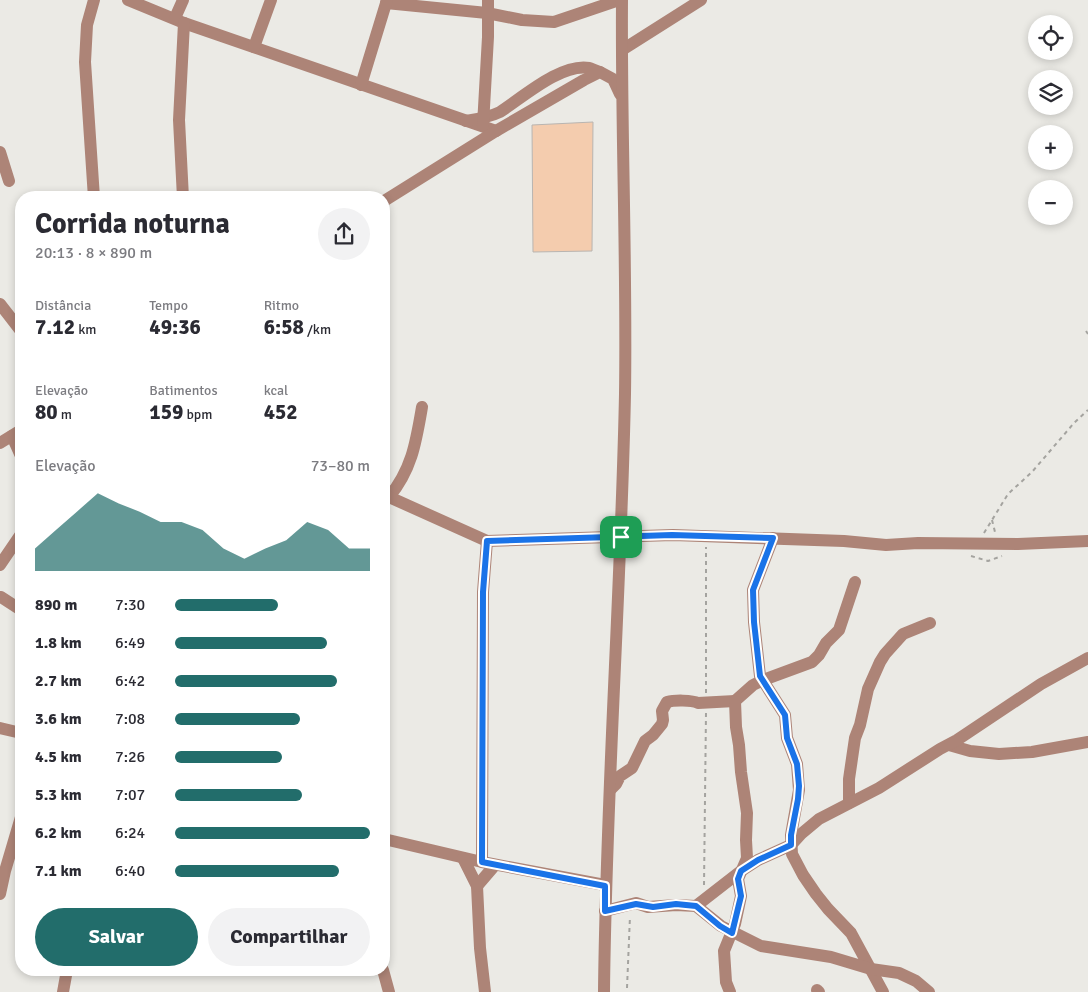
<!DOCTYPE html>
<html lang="pt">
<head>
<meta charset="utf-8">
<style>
	body { margin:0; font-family:Signika,sans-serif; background:#f2f2f3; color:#2b2b33; height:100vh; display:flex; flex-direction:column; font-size:19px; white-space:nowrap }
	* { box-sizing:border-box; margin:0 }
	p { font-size:16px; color:#7c7c81 }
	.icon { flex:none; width:28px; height:28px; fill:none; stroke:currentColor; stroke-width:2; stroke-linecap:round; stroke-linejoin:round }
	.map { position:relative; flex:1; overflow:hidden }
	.details { position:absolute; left:15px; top:191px; width:375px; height:785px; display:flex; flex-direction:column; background:#fff; border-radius:20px; box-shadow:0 2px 8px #0003 }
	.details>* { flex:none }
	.tools { position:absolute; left:1028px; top:15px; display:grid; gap:10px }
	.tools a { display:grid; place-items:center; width:45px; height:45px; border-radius:50%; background:#fff; box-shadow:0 2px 8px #0003; font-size:25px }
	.pin { position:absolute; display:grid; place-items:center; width:42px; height:42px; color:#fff; margin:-21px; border-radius:10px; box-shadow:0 2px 8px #0006 }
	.round { display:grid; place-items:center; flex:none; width:52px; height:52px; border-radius:26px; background:#f2f2f3 }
	.head { display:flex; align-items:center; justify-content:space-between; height:85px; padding:0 20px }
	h1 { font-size:28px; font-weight:800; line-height:38px }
	.metrics { display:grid; grid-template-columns:repeat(3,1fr); gap:8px; height:85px; padding:5px 20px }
	.metrics div { display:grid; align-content:center }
	.metrics b { font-size:21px; font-weight:800 }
	.metrics small { font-size:14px; font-weight:400 }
	.metrics p { font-size:14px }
	.chart { height:140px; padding:10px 20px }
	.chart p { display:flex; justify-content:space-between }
	.chart svg { width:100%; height:90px; margin-top:5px; fill:#226d6b; opacity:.7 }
	.cta { display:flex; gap:10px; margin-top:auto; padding:10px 20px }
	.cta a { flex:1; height:58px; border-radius:30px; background:#226d6b; color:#fff; font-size:20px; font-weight:800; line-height:58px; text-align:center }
	.cta a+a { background:#f2f2f3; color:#2b2b33 }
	ul { padding:0 20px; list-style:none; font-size:16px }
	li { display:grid; grid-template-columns:80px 60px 1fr; align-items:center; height:38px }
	li i { height:12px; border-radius:6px; background:#226d6b }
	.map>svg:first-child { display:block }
</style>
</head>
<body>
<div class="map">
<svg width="1088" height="992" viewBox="0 0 1088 992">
	<rect width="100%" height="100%" fill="#ebeae5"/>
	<polygon fill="#f4ccae" stroke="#b9b5b1" points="593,122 592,251 533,252 532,125"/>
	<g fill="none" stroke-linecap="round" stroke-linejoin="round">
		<g stroke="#a4a39f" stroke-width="2" stroke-dasharray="4 4" stroke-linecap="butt">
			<polyline points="1086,331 1088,334"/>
			<polyline points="992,520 995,532"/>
			<polyline points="984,533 1008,494 1032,472 1074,423 1088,410"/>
			<polyline points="971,556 988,561 1002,556"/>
			<polyline points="706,693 706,547"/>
			<polyline points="704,885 706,712"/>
			<polyline points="627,988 630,916"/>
		</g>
		<g stroke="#ad8477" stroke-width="12">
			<polyline points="128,0 184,23 496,131"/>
			<polyline points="386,3 487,13 522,20 554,22 619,0"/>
			<polyline points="175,18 183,0"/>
			<polyline points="254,47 271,0"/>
			<polyline points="622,50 701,0"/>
			<polyline points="361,85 387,0"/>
			<path d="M466,121C478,119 490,117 500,112C522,98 561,63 589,68C592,69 596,71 600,72"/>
			<polyline points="483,125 488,37 488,0"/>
			<polyline points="0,152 9,181"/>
			<polyline points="94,198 85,62 87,25 94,0"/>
			<polyline points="183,198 179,120 184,23"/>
			<polyline points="384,201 496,131 584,80 600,72 613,79 620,94"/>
			<polyline points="0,304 21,331"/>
			<polyline points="12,436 21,456"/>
			<polyline points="0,443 21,430"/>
			<path d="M389,497C412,469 416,442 422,407"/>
			<polyline points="384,498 389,497 487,541 673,535 844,541 886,545 918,543 1018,544 1088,541"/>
			<polyline points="773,538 753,590 754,622 760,676 785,715 787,738 797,764 799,790 791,835 792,854 803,875 816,894 828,909 851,933 883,992"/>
			<polyline points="0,565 21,534"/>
			<polyline points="1,597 21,610"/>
			<polyline points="0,728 21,733"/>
			<polyline points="949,745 970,751 999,754 1032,752 1088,742"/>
			<path d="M610,790L616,784L620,776L632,768L645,741L653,735L662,724L663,720L662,711L667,702C674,700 692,700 698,703L735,701"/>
			<polyline points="849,803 849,779 855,738 860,725 868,689 880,662 885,654 903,634 930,623"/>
			<polyline points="384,839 482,862 605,885"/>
			<polyline points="463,858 477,886 480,948 485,992"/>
			<polyline points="482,862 483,592 487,541"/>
			<polyline points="477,886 495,865"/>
			<polyline points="0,894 5,871 21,817"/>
			<polyline points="696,906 741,871 758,860 791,845 801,834 819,819 879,788 940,749 957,740 1041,684 1088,658"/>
			<polyline points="605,911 636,903 648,907 676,905 696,906 721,926 761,946 831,957 871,969 899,973 916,981 929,992"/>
			<polyline points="383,970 389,992"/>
			<polyline points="817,990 819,992"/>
			<polyline points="63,992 67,970"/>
			<path d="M604,992C606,792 621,593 625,394C627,263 621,131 622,0"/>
			<polyline points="730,992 726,982 724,951 735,924 741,896 738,879 747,858 746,840 747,813 741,772 739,745 736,727 735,701 753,685 763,680 812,662 819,655 826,643 839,630 855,582"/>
		</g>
	</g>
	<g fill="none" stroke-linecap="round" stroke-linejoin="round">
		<g stroke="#fff" stroke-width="10">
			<polygon id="route" points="672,535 773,538 753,590 754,622 760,676 785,715 787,738 797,764 799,786 798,799 791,835 791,845 758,860 741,871 738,879 741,896 732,933 720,926 696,906 676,904 653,907 636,904 605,911 605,886 482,862 483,592 487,541"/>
		</g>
		<use href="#route" stroke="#1a73e8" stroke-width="6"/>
	</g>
</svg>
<div class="tools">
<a><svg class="icon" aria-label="locate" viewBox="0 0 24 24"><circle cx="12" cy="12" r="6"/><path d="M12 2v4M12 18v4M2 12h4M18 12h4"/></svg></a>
<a><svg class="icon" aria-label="layers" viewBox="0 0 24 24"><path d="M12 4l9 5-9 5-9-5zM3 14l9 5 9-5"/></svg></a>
<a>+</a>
<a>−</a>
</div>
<div class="pin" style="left:621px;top:537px;background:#1e9e55"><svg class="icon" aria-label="arrive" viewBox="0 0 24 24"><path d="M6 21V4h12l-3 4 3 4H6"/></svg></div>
<section class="details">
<div class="head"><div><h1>Corrida noturna</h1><p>20:13 · 8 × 890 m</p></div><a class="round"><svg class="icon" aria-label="share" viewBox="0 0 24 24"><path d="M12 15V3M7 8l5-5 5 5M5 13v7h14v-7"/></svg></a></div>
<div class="metrics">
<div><p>Distância</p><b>7.12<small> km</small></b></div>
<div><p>Tempo</p><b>49:36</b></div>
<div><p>Ritmo</p><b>6:58<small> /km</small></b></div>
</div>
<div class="metrics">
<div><p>Elevação</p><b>80<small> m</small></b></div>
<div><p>Batimentos</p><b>159<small> bpm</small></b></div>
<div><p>kcal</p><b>452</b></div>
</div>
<div class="chart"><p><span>Elevação</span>73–80 m</p>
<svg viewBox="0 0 160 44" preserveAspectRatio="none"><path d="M0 44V33L10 24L20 15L30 6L40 11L50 15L60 20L70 20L80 24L90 33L100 38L110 33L120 29L130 20L140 24L150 33L160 33V44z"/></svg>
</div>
<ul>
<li><b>890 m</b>7:30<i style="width:53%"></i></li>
<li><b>1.8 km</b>6:49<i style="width:78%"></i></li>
<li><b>2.7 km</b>6:42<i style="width:83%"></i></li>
<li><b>3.6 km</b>7:08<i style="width:64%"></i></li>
<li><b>4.5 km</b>7:26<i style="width:55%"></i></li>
<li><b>5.3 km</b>7:07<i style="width:65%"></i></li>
<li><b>6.2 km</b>6:24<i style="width:100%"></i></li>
<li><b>7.1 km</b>6:40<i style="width:84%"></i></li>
</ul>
<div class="cta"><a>Salvar</a><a>Compartilhar</a></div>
</section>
</div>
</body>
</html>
